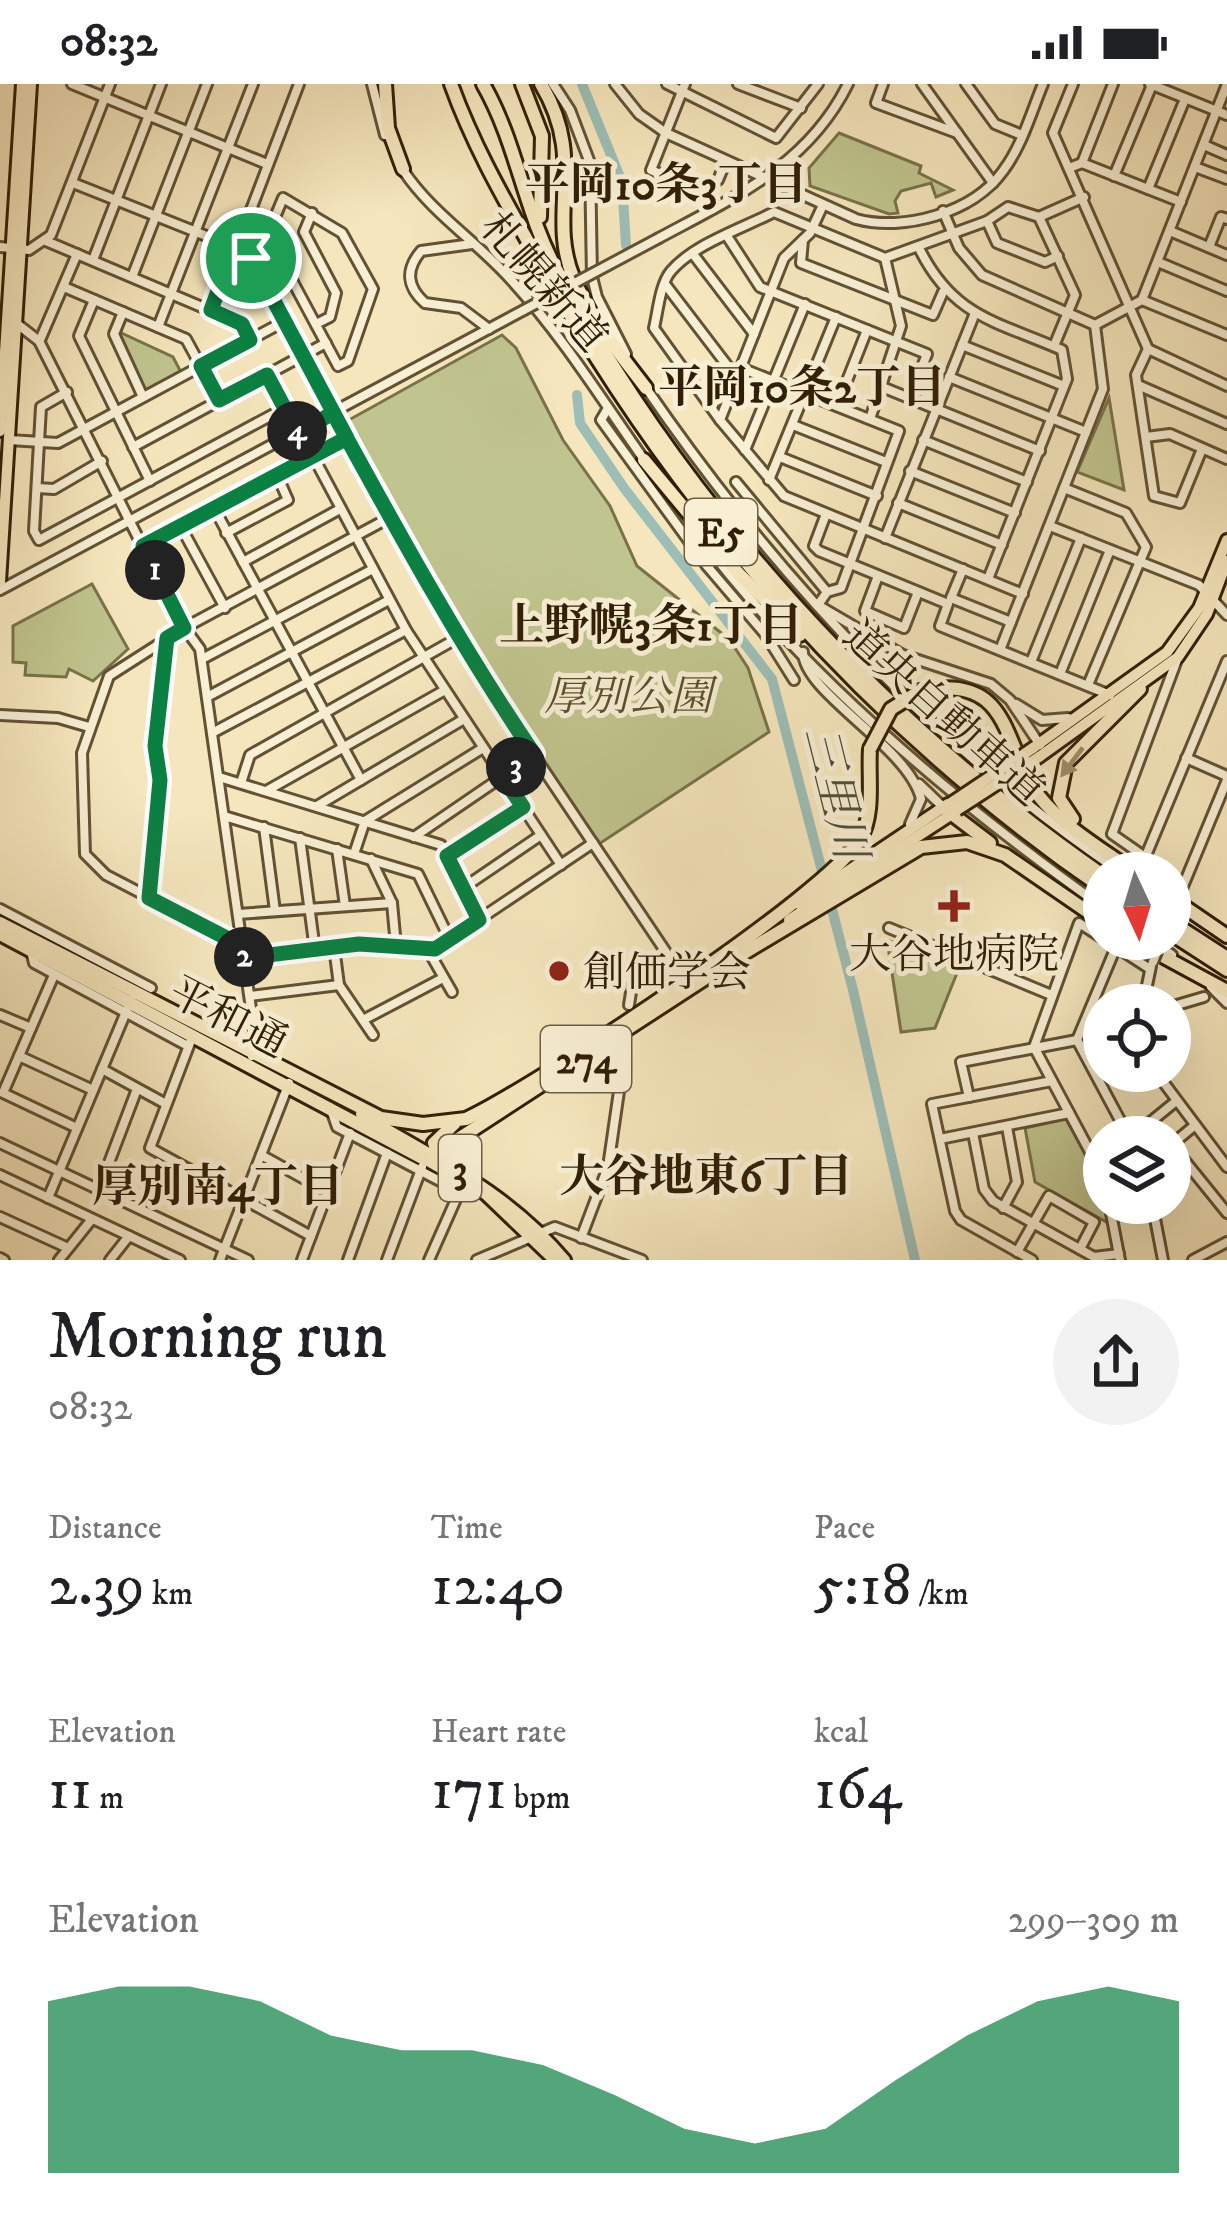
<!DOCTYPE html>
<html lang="en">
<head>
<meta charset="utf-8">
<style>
	body { margin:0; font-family:"IM FELL DW Pica","Noto Serif JP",serif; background:#f2f2f2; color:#202124; height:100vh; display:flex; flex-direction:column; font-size:45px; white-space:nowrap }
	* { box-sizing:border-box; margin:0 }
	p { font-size:39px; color:#757577 }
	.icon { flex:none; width:66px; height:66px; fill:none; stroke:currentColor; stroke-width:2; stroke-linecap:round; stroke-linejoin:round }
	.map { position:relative; height:1176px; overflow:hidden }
	.sheet { display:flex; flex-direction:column; background:#fff; flex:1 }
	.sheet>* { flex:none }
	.needle { width:78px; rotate:176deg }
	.buttons { position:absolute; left:1083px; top:768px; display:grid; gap:24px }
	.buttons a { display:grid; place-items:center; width:108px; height:108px; border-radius:50%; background:#fff; box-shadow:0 12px 48px #0002; font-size:60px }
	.pin { position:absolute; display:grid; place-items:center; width:102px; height:102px; color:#fff; margin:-51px; border:6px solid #fff; border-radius:50%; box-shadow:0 3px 12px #0007 }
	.km { position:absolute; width:60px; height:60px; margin:-30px; border-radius:50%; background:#222; color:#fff; font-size:33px; line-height:60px; text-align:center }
	.round { display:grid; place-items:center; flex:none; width:126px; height:126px; border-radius:63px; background:#f2f2f2 }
	.headline { display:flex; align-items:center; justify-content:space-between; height:204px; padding:0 48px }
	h1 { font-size:66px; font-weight:600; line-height:90px }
	.stats { display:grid; grid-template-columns:repeat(3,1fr); gap:18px; height:204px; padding:12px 48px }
	.stats div { display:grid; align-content:center }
	.stats b { font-size:60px; font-weight:600 }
	.stats small { font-size:33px; font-weight:400 }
	.stats p { font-size:33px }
	.chart { height:336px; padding:24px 48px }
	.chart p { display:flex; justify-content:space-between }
	.chart svg { width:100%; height:216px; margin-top:12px; fill:#0b8043; opacity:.7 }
	.status { display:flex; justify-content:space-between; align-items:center; height:84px; padding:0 60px; background:#fff; direction:ltr }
	.status svg { height:33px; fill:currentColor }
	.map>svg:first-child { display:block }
</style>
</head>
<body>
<div class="status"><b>08:32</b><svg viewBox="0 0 49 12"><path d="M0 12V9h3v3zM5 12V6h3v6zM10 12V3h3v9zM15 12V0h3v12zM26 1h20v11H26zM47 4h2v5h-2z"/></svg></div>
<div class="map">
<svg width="1227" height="1176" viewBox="0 0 1227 1176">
	<rect width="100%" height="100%" fill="#f5e6bd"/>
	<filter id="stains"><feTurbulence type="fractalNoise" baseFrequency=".00167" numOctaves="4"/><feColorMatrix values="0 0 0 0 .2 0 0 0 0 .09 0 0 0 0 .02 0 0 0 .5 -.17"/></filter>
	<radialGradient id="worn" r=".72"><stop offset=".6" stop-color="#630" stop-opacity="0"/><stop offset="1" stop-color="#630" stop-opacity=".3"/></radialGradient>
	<g fill="#c0c48e" stroke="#78724a" stroke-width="3">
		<polygon points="839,49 921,82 919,89 953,106 936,113 931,99 901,107 895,117 898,129 889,130 810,102 809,84"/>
		<polygon points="115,246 173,273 183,292 143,313"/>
		<polygon points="502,251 516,264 563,356 610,422 637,482 729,555 748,584 769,648 599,760 466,560 347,337"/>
		<polygon points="1109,314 1124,406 1077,388"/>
		<polygon points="92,500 128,565 93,597 69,585 66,593 25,591 26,579 13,578 13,542"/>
		<polygon points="887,856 954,881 957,889 935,944 901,948"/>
		<polygon points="1066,1035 1101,1099 1108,1139 1035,1098 1025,1044"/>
	</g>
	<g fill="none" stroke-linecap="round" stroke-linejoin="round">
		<g stroke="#9dbeb7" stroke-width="10">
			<polyline points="582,0 622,98 626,161"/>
			<polyline points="577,311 580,339 624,404 772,595 853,906 915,1176"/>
		</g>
		<g stroke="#625133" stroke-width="14">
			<g id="minor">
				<polyline points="72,0 267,80"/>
				<polyline points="299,0 249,131 251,174 456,555 684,895"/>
				<polyline points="372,0 385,51"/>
				<polyline points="553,0 570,26 590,79 592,193 597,213 626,270"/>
				<path d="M615,0L639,30L666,49L856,135C903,148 973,129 1003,87C1022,62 1031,29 1043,0"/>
				<polyline points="667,0 776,54 818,0"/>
				<polyline points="685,0 651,86 697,106 718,96 726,77"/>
				<polyline points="738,0 801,24"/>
				<polyline points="883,0 876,19 957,49"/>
				<polyline points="922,0 993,99"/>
				<polyline points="966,0 995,40 1022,51"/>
				<polyline points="1073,0 1053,49 1148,265 1227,302"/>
				<polyline points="1150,0 1227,31"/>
				<polyline points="1204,61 1227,71"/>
				<polyline points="1082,79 1113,0"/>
				<polyline points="1195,83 1227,95"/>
				<polyline points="1069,84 1082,79 1181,118"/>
				<path d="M403,86C432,130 478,158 513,198C563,253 602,316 645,377"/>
				<polyline points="1114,92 1152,1"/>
				<polyline points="73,99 234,163"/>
				<polyline points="1148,105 1185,15"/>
				<polygon points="283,114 342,149 373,205 348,277 338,282 272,159 270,145"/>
				<polyline points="823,121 810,149 784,174 720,336 784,412 1023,510"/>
				<polyline points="943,127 959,164 982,191 1095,241 1103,305 1000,566"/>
				<polyline points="312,129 304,148 336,209 330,233 316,240"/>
				<polyline points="1039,133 1084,113"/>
				<polyline points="987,137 997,159 1045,178 1058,172"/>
				<polyline points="1170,147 1227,171"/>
				<polyline points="727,152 760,203 927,270 910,314"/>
				<path d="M659,154C735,113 808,81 848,0"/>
				<polyline points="803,156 801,179 933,231 943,208"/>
				<polyline points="46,157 242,240 251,256"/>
				<path d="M472,160L421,167C405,186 407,203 425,219L461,224L489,245"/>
				<polyline points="0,163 29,166 51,151 110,0"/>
				<polyline points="1209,163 1221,133 1227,135"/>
				<path d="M919,164C953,233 996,237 1062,266L1067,295L988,495"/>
				<polyline points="693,170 754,250"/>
				<polyline points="93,176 161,0"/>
				<polyline points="1158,178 1227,207"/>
				<polyline points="132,193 207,0"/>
				<polyline points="665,200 736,293"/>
				<polyline points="64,203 186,255 219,316"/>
				<polyline points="269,206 291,194"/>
				<polyline points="94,216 79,252 150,397"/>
				<polyline points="1142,216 1227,251"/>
				<polyline points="210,226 234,163 247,162"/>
				<polyline points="123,228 114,250 143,313"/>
				<polyline points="16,239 39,257 181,539 200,565 255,953 252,972"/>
				<polyline points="1095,241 1142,216 1227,0"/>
				<polyline points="158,243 253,0"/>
				<polyline points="40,256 77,170"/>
				<polyline points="962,261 1064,302"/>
				<polyline points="1148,265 1136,291 1154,412 1180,419 1202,365"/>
				<polyline points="741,284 899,347 841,504 827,508 818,521"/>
				<polyline points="267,291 298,349"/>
				<polyline points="949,293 1086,348"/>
				<polyline points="1138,301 1227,340"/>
				<polyline points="882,303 1040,367"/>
				<path d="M646,304C776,493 931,660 1122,789"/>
				<polyline points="67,308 41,323 34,447 39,456 285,324"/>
				<polyline points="837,322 867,246"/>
				<polyline points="608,324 601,336 707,482 714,477"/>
				<polyline points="870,335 901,242 885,174"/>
				<path d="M720,336L654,244C658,227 660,200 671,187C694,160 743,144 774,128L885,174L987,137L1008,123L1039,133L1075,211L1054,262"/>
				<polyline points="793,341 886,378"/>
				<polyline points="1146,353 1170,350 1227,375"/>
				<polyline points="9,356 58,359 285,237"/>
				<polyline points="923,356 1027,398"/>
				<polyline points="133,363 326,259"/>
				<polyline points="745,366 805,220"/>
				<polyline points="313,372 406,546 561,781"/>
				<polyline points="780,373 877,412"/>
				<polyline points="910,387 1015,429"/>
				<polyline points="769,396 836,233"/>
				<polyline points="736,398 827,508"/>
				<polyline points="37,404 54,405 102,377"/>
				<polyline points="1064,404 1126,429 1146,463 1088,601"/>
				<polyline points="898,419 1002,461"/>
				<polyline points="214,424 361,696"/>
				<polyline points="826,430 814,462 819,467 948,520 940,542 1110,611"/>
				<polyline points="1050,442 1199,501 1227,531"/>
				<polyline points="181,443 225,524"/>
				<path d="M696,448C802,590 959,721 1104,824"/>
				<polyline points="226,449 288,416 277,391"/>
				<polyline points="885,454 975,229"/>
				<polyline points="143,462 347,354"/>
				<polyline points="243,478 340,425"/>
				<polyline points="707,482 765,550 794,596"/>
				<polyline points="878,492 865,527 904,544 918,508"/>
				<polyline points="0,506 524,226"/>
				<polyline points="951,514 1011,538"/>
				<polyline points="951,514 963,485"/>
				<polyline points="821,523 903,571 991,600 1010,616 1040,661"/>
				<path d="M803,568C803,609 909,663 921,715L910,740"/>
				<polyline points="202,575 373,485"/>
				<polyline points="1031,578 1081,454"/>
				<polyline points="1060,590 1110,466"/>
				<polyline points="207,613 389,516"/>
				<polyline points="1016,620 1042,636 1068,634"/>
				<polyline points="0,631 58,634 89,643"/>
				<polyline points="212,649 406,546"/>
				<polyline points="1186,674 1227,692"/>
				<polyline points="219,693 441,761 479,836"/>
				<polyline points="241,699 250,671 456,555"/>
				<polyline points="919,700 943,723"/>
				<polyline points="268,706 445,606"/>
				<polyline points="317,722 464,635"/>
				<polyline points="224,732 418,790 450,856"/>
				<polyline points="264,743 275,827"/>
				<polyline points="414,753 534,671"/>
				<polyline points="300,754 315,866"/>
				<polyline points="337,765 345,822"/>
				<polyline points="354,770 365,737 483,664"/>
				<polyline points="447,772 523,723"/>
				<polyline points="1145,774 1227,577"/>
				<polyline points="371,775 392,819 396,862"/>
				<polyline points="1168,789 1112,750 1178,573"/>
				<polyline points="463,804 541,751"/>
				<polyline points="1181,807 1227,696"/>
				<polyline points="149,813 160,696 155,662 167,555"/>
				<polyline points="0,825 151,904"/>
				<polyline points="238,830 392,819"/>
				<polyline points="889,844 1049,910"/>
				<polyline points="1149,855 1172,871"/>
				<polyline points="241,861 106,791 85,770 82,669 109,592 184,544 389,434"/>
				<polyline points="334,863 339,901 373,951"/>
				<polyline points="1116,863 1077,956 1129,1053"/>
				<polyline points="428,866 452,908"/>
				<polyline points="31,867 34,879 188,962"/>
				<polyline points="244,875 359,860 435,865 593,759"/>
				<polyline points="54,891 3,1009 77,1044"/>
				<polyline points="1211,903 1227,919"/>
				<polyline points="250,912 339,901"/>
				<polyline points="629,921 632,902 671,877"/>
				<polyline points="1143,921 1151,882"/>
				<polyline points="1170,923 1204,913"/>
				<polyline points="0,931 31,944"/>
				<polyline points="363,936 443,894"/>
				<polyline points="193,951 150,1064 311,1152"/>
				<polyline points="19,972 93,1006"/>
				<polyline points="102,985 166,1020"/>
				<polyline points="1155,987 1227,1083"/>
				<polyline points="969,1013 961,978 1077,956"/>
				<polyline points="330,1023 337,1043 459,1107"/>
				<polyline points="973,1049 984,1105 993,1117 1094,1173 1119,1170"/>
				<polyline points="1132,1053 1175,1018"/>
				<polyline points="940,1055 1069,1029"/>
				<polyline points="0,1059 248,1176"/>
				<polyline points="1171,1061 1194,1042"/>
				<polyline points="1172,1061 1227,1129"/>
				<polyline points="261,1071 326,1107"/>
				<polyline points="0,1091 180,1176"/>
				<polyline points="1104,1094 1034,963 1079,839 1150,885"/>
				<polyline points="99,1105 137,1005"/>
				<polyline points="48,1114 131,916"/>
				<polyline points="1109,1119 1120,1176"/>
				<polyline points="1152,1119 1163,1176"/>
				<polyline points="1003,1124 1017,1098 1007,1043"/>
				<polyline points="0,1133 68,1164"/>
				<polyline points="581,1154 608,1083 625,966"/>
				<polyline points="1017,1168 1049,1112 1094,1138 1080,1165"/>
				<polyline points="0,1174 4,1176"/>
				<polyline points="59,1176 92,1135"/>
				<polyline points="110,1176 129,1152"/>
				<polyline points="220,1176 289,999"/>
				<polyline points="302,1176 350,1049"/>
				<polyline points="348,1176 387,1069"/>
				<polyline points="387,1176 422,1083"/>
				<polyline points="429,1176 461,1104"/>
				<polyline points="477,1176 555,1143 642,1176"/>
				<polyline points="1032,1176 961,1136 955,1127 932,1020 1052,997"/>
				<polyline points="1193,1176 1227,1158"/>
			</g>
		</g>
		<g stroke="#311f05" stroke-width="16">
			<g id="major">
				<polyline points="0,347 22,0"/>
				<polyline points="0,498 31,0"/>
				<polyline points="1033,664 1167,568 1199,524 1227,456"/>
				<polyline points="1039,673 1178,573 1207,530 1227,477"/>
				<polyline points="799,820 948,720"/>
				<polyline points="789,836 955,728"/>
				<path d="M361,1030C436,1075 507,1107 565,1176"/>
				<polyline points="426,1076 485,1110 554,1176"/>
			</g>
		</g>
		<g stroke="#311f05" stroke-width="18">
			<g id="highway">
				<polyline points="385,0 388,44 403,85"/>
				<path d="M451,0C474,64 507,120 540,179C679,427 869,644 1104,805"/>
				<path d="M483,0C517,59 524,127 557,187C688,426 880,637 1104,792"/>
				<polyline points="522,0 542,52 540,133"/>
				<path d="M541,0C587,76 547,129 573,193C589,232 620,270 646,304"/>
				<polyline points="644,376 739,490 800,551"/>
				<path d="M920,607C1013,589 1001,660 1039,712C1063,743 1104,766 1135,789"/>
				<polyline points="944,724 990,759"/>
				<polyline points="1073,735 1059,714 1066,679 1140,605"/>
				<polyline points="1170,813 1227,852"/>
				<polyline points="1170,837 1227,874"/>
				<path d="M0,839L381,1034L423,1040L466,1035C533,1004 829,810 860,755C875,729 868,694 870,665"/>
				<polyline points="1170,849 1227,886"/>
				<polyline points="0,850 426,1076 744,869 921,763 967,758 1005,771 1104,839"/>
				<polyline points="1131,855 1227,907"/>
				<polyline points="442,1084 434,1059 454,1040"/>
			</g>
		</g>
		<use href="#minor" stroke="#f8efd4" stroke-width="8"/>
		<use href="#major" stroke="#f5e6bd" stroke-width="10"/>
		<use href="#highway" stroke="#f5e6bd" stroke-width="12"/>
		<g stroke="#625133" stroke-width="14" stroke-linecap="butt">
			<g id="minor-bridge">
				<polyline points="524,226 659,154"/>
				<polyline points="1170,835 1181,807"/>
				<polyline points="1153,878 1162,855"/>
			</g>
		</g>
		<g stroke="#311f05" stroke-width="16" stroke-linecap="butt">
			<g id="major-bridge">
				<polyline points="951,719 1033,664"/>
				<polyline points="957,726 1039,673"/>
			</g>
		</g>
		<g stroke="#311f05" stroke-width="18" stroke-linecap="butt">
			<polyline id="highway-bridge" points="870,665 891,625 920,607"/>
		</g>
		<use href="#minor-bridge" stroke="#f8efd4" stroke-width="8"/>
		<use href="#major-bridge" stroke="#f5e6bd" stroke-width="10"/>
		<use href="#highway-bridge" stroke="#f5e6bd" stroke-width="12"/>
	</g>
	<defs><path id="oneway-solid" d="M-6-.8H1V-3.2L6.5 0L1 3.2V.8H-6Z" transform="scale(3)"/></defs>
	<use fill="#9d8c6a" href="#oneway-solid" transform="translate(1072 678) rotate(127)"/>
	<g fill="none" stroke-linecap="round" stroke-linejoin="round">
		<g stroke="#fff" stroke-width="24">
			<path id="route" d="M251,174L347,354L143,462L184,544L167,554L155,662L160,696L149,814L242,862L244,874L359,860L435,865L479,836L447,772L523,723L502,692L534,670C459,560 397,446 333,329L298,349L267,291L219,316L201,282L250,256L242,240L211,226L234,163L247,162L251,174"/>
		</g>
		<use href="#route" stroke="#0b8043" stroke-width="15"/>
	</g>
	<g fill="#8f2418" stroke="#f8efd4" stroke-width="4.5">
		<path d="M948 804h12v12h12v12h-12v12h-12v-12h-12v-12h12z"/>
		<circle cx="559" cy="887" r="12"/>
	</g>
	<g text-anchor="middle" stroke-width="10" stroke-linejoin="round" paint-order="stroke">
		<g fill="#f8efd4" stroke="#6d5d43" stroke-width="3">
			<rect x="685" y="415" width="72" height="66" rx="9"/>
			<rect x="541" y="942" width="90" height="66" rx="9"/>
			<rect x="439" y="1051" width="42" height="66" rx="9"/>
		</g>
		<g font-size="39" font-weight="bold" fill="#311f05">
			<text x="721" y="462">E5</text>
			<text x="586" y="989">274</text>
			<text x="460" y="1098">3</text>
		</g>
		<g font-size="42" fill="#311f05" stroke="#f8efd4">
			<text transform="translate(545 197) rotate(49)" y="15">札幌新道</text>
			<text transform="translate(945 628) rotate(42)" y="15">道央自動車道</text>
			<text transform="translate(229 932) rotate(27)" y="15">平和通</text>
		</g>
		<g font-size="42" font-style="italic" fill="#5c512e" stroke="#f8efd4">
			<text x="628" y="626">厚別公園</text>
		</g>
		<g font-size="42" fill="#311f05" stroke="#f8efd4">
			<text x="954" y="884">大谷地病院</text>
			<text x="583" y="902" text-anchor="start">創価学会</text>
		</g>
		<g font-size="45" font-weight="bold" fill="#311f05" stroke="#f8efd4">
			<text x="666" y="115">平岡10条3丁目</text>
			<text x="802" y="318">平岡10条2丁目</text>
			<text x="651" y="556">上野幌3条1丁目</text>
			<text x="706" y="1107">大谷地東6丁目</text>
			<text x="218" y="1117">厚別南4丁目</text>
		</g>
		<g font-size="45" font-style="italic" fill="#514f3a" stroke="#f8efd4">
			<text transform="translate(837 708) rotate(76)" y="16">三里川</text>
		</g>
	</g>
	<rect width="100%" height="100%" filter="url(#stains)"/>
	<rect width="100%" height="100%" fill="url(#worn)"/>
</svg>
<div class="buttons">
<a><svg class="needle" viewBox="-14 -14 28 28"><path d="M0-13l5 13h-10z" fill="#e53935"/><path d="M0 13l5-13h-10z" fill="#757577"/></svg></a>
<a><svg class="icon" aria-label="locate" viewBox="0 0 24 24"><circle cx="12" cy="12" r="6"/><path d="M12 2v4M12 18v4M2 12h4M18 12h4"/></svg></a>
<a><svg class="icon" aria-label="layers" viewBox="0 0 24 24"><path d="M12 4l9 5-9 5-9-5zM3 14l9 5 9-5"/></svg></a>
</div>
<div class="pin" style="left:251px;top:174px;background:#1e9e55"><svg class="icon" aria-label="arrive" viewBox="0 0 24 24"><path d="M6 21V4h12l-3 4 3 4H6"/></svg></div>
<b class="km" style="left:155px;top:486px">1</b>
<b class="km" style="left:244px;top:873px">2</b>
<b class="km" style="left:516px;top:683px">3</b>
<b class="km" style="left:297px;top:347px">4</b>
</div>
<section class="sheet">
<div class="headline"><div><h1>Morning run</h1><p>08:32</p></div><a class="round"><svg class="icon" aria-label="share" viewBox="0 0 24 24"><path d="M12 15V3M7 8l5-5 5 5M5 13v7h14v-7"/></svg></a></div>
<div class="stats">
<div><p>Distance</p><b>2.39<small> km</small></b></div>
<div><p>Time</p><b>12:40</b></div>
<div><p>Pace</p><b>5:18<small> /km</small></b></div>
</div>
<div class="stats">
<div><p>Elevation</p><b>11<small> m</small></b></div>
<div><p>Heart rate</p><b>171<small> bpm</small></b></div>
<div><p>kcal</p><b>164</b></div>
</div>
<div class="chart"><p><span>Elevation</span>299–309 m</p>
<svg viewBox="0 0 160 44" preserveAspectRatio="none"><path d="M0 44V9L10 6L20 6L30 9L40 16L50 19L60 19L70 22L80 28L90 35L100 38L110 35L120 25L130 16L140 9L150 6L160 9V44z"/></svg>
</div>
</section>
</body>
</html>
